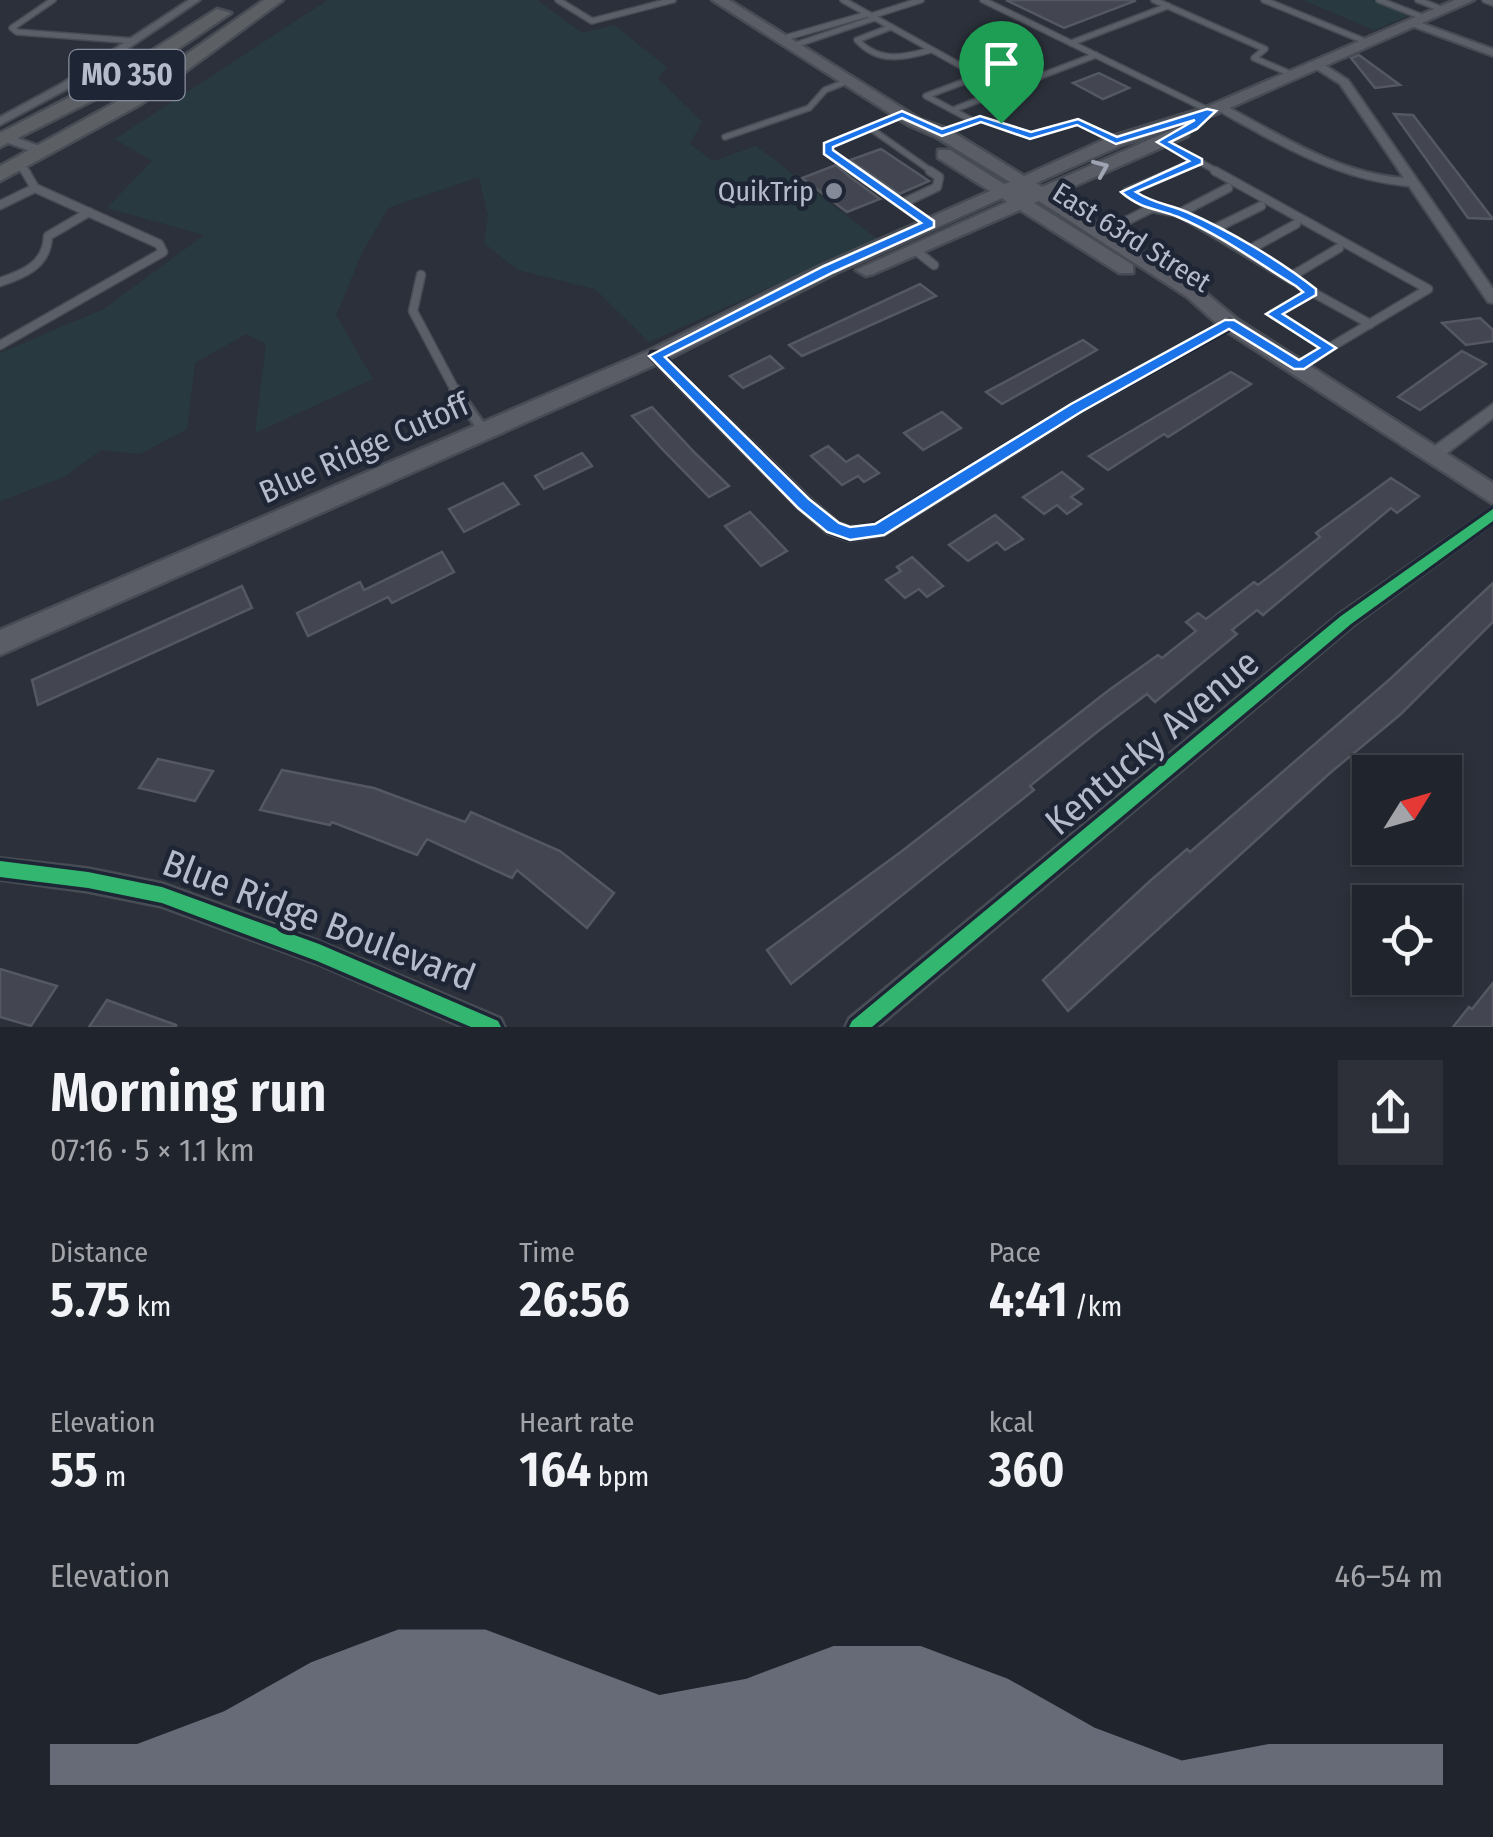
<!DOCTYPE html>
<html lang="en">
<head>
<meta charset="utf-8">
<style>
	body { margin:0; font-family:"Fira Sans Condensed",sans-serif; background:#2d3038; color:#f1f3f6; height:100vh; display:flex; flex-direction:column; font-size:38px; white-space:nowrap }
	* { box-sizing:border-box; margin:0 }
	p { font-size:32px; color:#a2a4a9 }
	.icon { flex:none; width:55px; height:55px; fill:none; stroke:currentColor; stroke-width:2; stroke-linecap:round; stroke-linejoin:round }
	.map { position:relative; height:1027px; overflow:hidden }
	.side { display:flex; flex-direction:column; background:#20242c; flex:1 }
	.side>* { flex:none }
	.needle { width:65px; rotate:53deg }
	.tools { position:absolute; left:1352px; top:755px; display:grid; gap:20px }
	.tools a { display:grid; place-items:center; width:110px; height:110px; border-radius:0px; background:#20242c; box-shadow:0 5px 15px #0003,0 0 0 2px #3d4148; font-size:50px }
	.pin { position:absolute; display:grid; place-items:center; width:85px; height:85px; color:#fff; margin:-102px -42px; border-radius:50% 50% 50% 0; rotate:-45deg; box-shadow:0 0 10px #0007 }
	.pin .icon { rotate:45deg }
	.round { display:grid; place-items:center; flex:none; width:105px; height:105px; border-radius:0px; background:#2d3038 }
	.overview { display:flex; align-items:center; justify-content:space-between; height:170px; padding:0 50px }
	h1 { font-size:55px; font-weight:600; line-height:75px }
	.figures { display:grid; grid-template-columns:repeat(3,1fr); gap:15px; height:170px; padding:10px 50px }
	.figures div { display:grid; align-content:center }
	.figures b { font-size:50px; font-weight:600 }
	.figures small { font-size:28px; font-weight:400 }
	.figures p { font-size:28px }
	.chart { height:280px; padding:20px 50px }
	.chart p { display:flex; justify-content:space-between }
	.chart svg { width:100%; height:180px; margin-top:10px; fill:#858a98; opacity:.7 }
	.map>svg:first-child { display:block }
</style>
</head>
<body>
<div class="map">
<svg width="1493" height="1027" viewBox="0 0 1493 1027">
	<rect width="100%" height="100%" fill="#2b303a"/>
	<g fill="#283a40">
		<polygon points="328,0 537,0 582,33 614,25 667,67 658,79 702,122 690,144 713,161 756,146 877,239 649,342 595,289 518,270 484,243 488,216 479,177 388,208 362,253 336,315 373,379 255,433 266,344 246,334 195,363 187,429 140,454 101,450 64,477 0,501 0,353 104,309 204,235 107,208 152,161 115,139"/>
		<polygon points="1303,0 1372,0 1410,15 1374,30"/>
	</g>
	<g fill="#434650" stroke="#535861" stroke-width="2.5">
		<polygon points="1006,0 1135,0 1135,1 1064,28"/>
		<polygon points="1359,55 1400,85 1375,88 1351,58"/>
		<polygon points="1099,73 1129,88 1103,99 1073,83"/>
		<polygon points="1394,114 1413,115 1493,219 1468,218"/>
		<polygon points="881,149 929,181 899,194 850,160"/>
		<polygon points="836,165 850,177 880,199 847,212 802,178"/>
		<polygon points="920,284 936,296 802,356 789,345"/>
		<polygon points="1480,318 1493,330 1493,341 1466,345 1442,323"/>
		<polygon points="1083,340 1097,350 1002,404 986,392"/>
		<polygon points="1462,351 1486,364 1420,410 1398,397"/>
		<polygon points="770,356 783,368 743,388 730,376"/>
		<polygon points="1231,372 1251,384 1168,437 1164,434 1108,470 1089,456"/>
		<polygon points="652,407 695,453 729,486 709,497 663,450 632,416"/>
		<polygon points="942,412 961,428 923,450 904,433"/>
		<polygon points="828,446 846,462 858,455 879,473 864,482 858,476 842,485 811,456"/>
		<polygon points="582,453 592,466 544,489 535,476"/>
		<polygon points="1062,472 1083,489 1071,497 1081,504 1067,514 1057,505 1044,514 1023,497"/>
		<polygon points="1391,478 1419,496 1397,513 1391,508 1263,615 1257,610 1232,630 1237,634 1155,702 1147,694 1097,732 1030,786 1034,790 791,984 767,950 902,851 1109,690 1158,655 1162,658 1196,631 1186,622 1198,613 1206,619 1254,582 1258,585 1320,537 1316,533"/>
		<polygon points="503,483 519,504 464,532 449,509"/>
		<polygon points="750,512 787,551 761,566 725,526"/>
		<polygon points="995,515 1023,539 1005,550 997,542 968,561 949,545"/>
		<polygon points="442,552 454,572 392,603 388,597 308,636 297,613 360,582 364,590"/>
		<polygon points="912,557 943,586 927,597 919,589 905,598 886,580 901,571 897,567"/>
		<polygon points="1493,583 1493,622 1401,714 1330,773 1068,1011 1043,980 1150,881 1187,849 1190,852 1390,679"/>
		<polygon points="242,586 252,608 38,705 32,680"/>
		<polygon points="158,759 213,771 195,801 139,788"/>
		<polygon points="282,770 374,788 465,822 471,812 560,851 614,893 587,928 517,870 512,878 427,839 417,855 332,822 330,825 260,810"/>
		<polygon points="0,969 57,986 31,1026 0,1017"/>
		<polygon points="1493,983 1493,1027 1453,1027 1469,1007 1472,1009"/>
		<polygon points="107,1000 176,1025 176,1027 89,1027"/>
	</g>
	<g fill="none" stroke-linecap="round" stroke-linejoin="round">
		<g stroke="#474b53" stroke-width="8">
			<g id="service-far2">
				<polyline points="53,0 12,28 17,32 135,41"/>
				<polyline points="558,0 592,21 673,0"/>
				<polyline points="843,0 1004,90 1096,55"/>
				<polyline points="983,0 1210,111"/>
				<polyline points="1154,0 1265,49 1254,58 1291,74"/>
				<polyline points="1264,0 1367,42"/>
				<polyline points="1379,0 1425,18"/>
				<polyline points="1418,0 1444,10"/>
				<polyline points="1485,0 1493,3"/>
				<polyline points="871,16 921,0"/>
				<path d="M891,27L857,40C878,63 903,58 931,50"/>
				<polyline points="781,39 868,14"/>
				<polyline points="1071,43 1168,6"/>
				<polyline points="792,46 875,18"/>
				<polyline points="953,110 1004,90"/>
				<polyline points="973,121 926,96 979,76"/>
				<polyline points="870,128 934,173"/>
				<polyline points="942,133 980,119 1030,135 1078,122 1116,141"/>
				<polyline points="725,137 809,108 825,90 848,81"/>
				<polyline points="1162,142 1198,161 1170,173"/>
				<polyline points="1198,161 1220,173"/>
				<polyline points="16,166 28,173"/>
				<polyline points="858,173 828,152 828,145 902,114"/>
			</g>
		</g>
		<g stroke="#474b53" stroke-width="11">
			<g id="service-far1">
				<polyline points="854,171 929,224"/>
				<polyline points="1215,171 1428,289 1299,366"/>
				<polyline points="901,204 937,187 939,177 930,171"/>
				<polyline points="0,205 35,188"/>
				<polyline points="1152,208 1180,213 1312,292"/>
				<polyline points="1180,213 1228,188"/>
				<polyline points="1120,224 1152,208 1127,192 1176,171"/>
				<polyline points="1212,230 1261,206"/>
				<polyline points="915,250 934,265"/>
				<polyline points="1247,251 1296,224"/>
				<polyline points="421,275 413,311 456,392"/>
				<polyline points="1290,277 1339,248"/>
				<path d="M0,282C24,274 47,265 48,236L89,212"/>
				<polyline points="0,345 163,252 159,244 35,188 25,171"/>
				<polyline points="1329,348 1273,314 1312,292 1370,324"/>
			</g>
		</g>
		<g stroke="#474b53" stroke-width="14">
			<polyline id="service" points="455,390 484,431"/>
		</g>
		<g stroke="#474b53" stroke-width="4">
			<g id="minor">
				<polygon points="189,0 200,0 69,88 0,125 0,117 61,84"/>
				<polygon points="1413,20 1493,49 1493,56 1409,25 1408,23"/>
				<path d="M1312,62H1320L1348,80L1493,289V303L1488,302L1409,186C1352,181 1304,158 1255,131C1241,123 1226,116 1214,107L1224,105C1281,135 1337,173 1404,178L1340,84L1312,66Z"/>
				<polygon points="0,132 48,149 50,152 44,156 0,140"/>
				<polygon points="1230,319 1237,324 1235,327 1082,412 884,535 849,541 827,533 798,508 648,356 656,351 661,352 810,498 839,523 850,527 874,524 1070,404"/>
				<polygon points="1493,404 1493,418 1441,458 1429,458 1427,454 1429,450"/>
				<polygon points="1493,507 1493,523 1353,626 878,1027 845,1027 849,1018 1339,614"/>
				<polygon points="0,858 88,868 162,883 319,941 501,1018 505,1027 462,1027 317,964 162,907 88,892 0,880"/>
			</g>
		</g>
		<g stroke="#474b53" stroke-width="5">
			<polygon id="secondary" points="712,0 729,0 920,119 948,129 1024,176 1110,137 1204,108 1455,0 1474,0 1216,114 1122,145 1036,183 1042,187 1176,128 1188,128 1188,136 1054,195 1201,289 1237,319 1493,483 1493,504 1223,329 1187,297 1039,201 1034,203 1133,265 1133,273 1119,273 1020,210 873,274 866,276 856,270 1007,202 1002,198 836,273 664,361 0,655 0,630 648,351 822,265 990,191 938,158 938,150 950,150 1004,184 1010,182 936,137 908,125"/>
		</g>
		<g stroke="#484c55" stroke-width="5">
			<g id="trunk">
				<polygon points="264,0 283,0 141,104 0,181 0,166 127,96"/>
				<polygon points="217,9 231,13 129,82 0,147 0,133 115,74"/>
			</g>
		</g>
		<use href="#service-far2" stroke="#5b5f68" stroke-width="5"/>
		<use href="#service-far1" stroke="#5b5f68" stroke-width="8"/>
		<use href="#service" stroke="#5b5f68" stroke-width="9"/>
		<use href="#minor" fill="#5b5f68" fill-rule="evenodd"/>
		<use href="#secondary" fill="#5a5d66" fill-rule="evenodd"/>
		<use href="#trunk" fill="#5c6065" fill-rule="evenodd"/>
		<g stroke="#1e2535" stroke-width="7">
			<g id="cycleway">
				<polygon points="1230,321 1235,324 1234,326 1080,411 882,533 849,539 829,531 800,506 651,356 652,353 660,353 808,500 837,525 849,529 875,525 1072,405"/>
				<polygon points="1493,509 1493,521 1351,624 872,1027 849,1027 852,1021 1341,616"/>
				<polygon points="0,861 88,872 162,887 319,944 498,1021 501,1027 471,1027 317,961 162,903 88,888 0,877"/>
			</g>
		</g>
		<use href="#cycleway" fill="#33b770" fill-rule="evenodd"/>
	</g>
	<defs><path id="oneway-chevron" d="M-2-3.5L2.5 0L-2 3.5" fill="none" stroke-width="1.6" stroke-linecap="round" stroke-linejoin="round" transform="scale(2.5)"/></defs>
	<use stroke="#9fa4b2" href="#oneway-chevron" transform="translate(1101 168) rotate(-23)"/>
	<path fill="#1a73e8" stroke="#fff" stroke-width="2.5" fill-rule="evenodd" d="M1207,109L1216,111L1197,129L1170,142L1202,159V164L1136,192C1155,204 1168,204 1187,212C1230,231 1279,260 1316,289V295L1283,314L1336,348L1304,369H1294L1229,329L1081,412L884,535L850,540L827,532L798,508L649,356L824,266L921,223L824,154V143L902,111L942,129L980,116L1031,132L1078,119L1117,137ZM902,118L942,136L981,122L1030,139L1077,125L1116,144L1195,120L1157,142L1189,161L1121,192C1142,210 1156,208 1178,217C1219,234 1258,263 1296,286L1303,292L1266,314L1319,348L1299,360L1234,320H1225L1071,404L875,524L850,527L839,523L809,499L665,357L834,272L934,227V221L833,150V147Z"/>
	<circle fill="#858a98" stroke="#1e2535" stroke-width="4" cx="834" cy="191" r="10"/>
	<g text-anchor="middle" stroke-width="9" stroke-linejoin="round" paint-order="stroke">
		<g font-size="28" fill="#b6bbcb" stroke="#1e2535" text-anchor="end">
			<text x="814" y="201">QuikTrip</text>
		</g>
		<g font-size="28" fill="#b6bbcb" stroke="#1e2535">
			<text transform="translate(1132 237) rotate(32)" y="10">East 63rd Street</text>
		</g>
		<rect fill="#1e2535" stroke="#888e9e" stroke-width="2.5" x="69.5" y="50" width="115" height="50" rx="8"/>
		<g font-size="30" font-weight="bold" fill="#b6bbcb">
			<text x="127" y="85">MO 350</text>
		</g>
		<g font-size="32" fill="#b6bbcb" stroke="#1e2535">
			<text transform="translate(364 448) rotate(-24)" y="11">Blue Ridge Cutoff</text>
		</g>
		<g font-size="38" fill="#b6bbcb" stroke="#1e2535">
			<text transform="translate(1152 742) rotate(-40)" y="13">Kentucky Avenue</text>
			<text transform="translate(319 920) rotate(21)" y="13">Blue Ridge Boulevard</text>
		</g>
	</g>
</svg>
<div class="tools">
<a><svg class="needle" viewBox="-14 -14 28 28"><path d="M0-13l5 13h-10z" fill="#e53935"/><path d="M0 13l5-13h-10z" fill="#a2a4a9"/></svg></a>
<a><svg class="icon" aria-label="locate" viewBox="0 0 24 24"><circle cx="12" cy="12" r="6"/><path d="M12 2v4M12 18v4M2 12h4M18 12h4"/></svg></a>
</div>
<div class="pin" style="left:1001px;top:123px;background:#1e9e55"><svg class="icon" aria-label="arrive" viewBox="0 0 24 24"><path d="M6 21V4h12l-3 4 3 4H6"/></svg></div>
</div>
<section class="side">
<div class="overview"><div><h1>Morning run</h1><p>07:16 · 5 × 1.1 km</p></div><a class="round"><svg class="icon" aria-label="share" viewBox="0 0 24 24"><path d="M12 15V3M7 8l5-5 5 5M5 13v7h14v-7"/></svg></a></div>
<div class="figures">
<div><p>Distance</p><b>5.75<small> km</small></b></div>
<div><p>Time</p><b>26:56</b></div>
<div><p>Pace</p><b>4:41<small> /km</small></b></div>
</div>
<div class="figures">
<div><p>Elevation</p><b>55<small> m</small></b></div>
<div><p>Heart rate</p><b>164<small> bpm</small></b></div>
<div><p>kcal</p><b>360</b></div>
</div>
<div class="chart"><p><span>Elevation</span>46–54 m</p>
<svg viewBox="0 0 160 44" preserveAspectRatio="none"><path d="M0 44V34L10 34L20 26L30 14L40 6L50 6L60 14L70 22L80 18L90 10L100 10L110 18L120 30L130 38L140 34L150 34L160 34V44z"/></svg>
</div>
</section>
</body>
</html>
